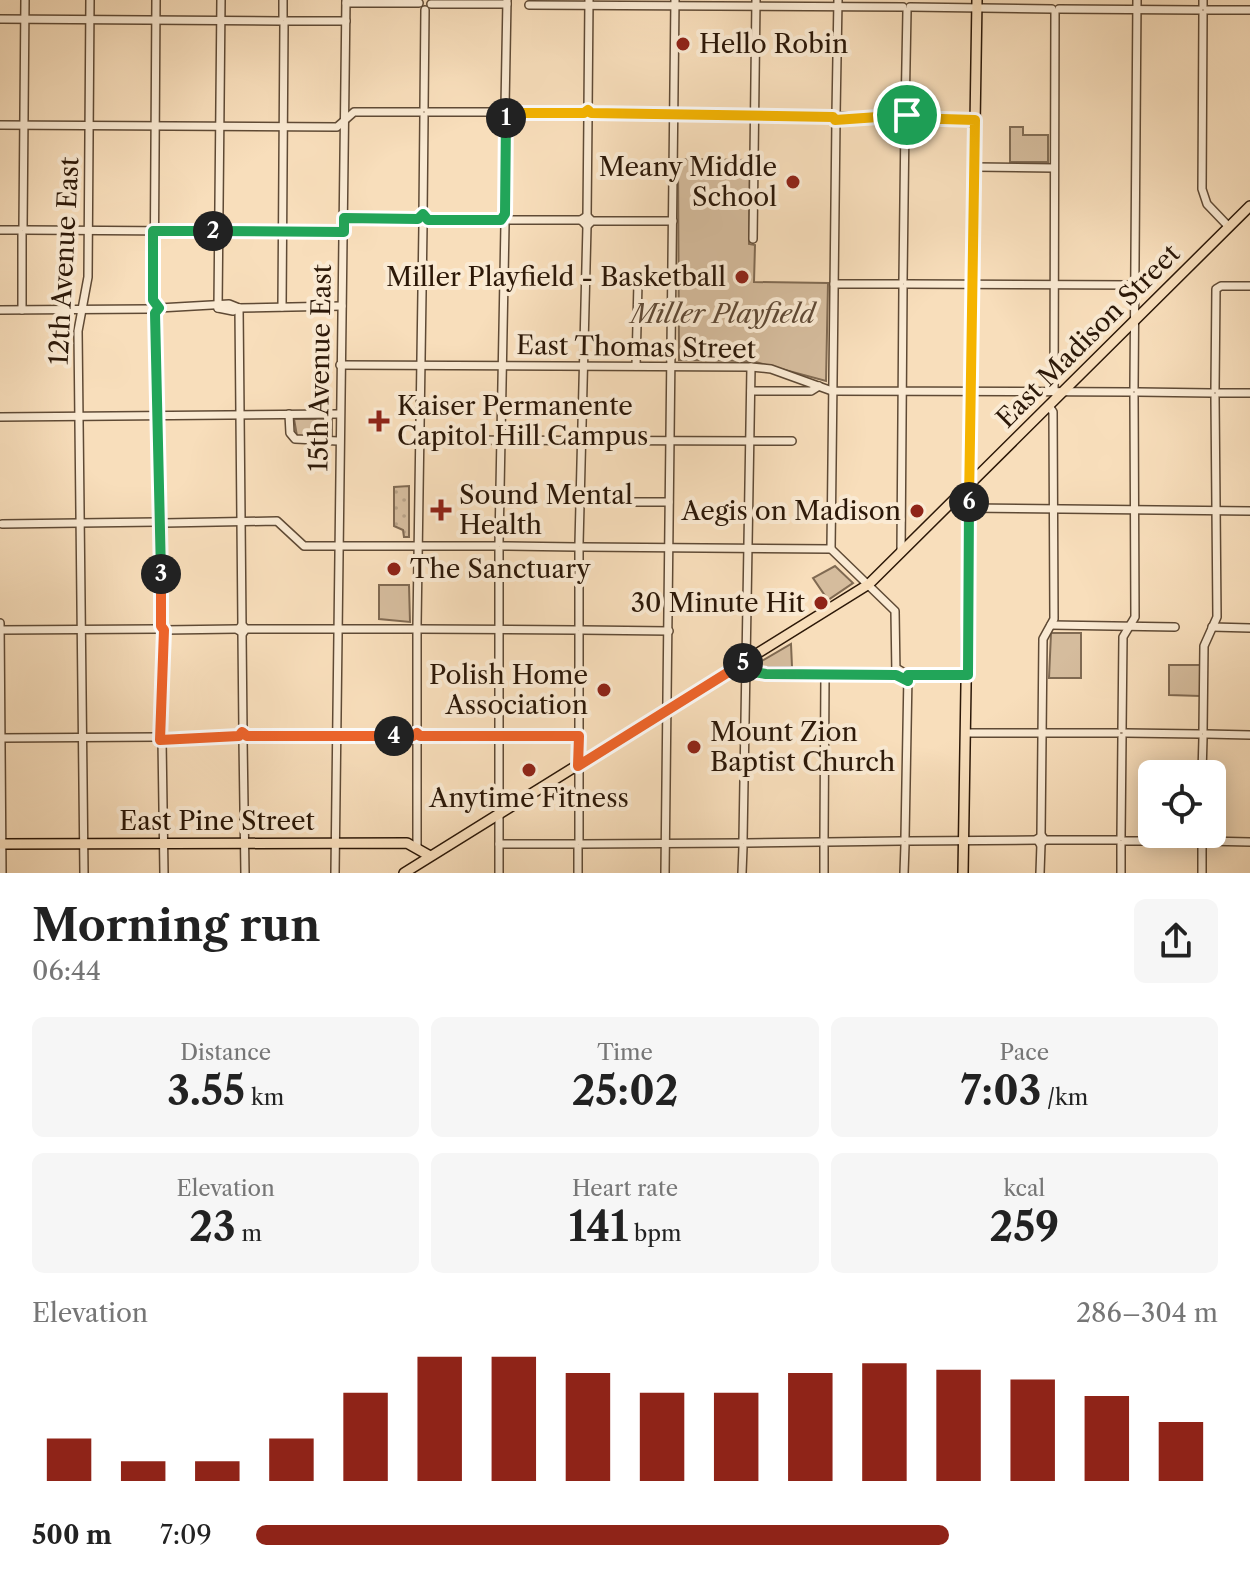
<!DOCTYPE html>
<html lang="en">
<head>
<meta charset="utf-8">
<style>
	body { margin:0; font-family:"Libre Caslon Text",serif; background:#f6f6f6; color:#222; height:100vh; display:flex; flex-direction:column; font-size:30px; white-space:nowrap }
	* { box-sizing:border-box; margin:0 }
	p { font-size:26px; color:#767676 }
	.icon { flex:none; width:44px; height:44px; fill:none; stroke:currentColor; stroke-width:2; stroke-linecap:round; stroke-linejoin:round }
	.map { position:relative; height:873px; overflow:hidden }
	.details { display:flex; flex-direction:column; background:#fff; flex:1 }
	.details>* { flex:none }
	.controls { position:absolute; left:1138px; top:760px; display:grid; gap:16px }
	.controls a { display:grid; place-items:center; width:88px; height:88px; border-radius:12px; background:#fff; box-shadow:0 4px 20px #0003; font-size:40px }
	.pin { position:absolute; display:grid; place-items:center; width:68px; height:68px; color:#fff; margin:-34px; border:4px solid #fff; border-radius:50%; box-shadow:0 2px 8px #0007 }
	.km { position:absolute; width:40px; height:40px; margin:-20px; border-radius:50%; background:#222; color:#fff; font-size:22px; line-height:40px; text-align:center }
	.round { display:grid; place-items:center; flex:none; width:84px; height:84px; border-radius:12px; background:#f6f6f6 }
	.head { display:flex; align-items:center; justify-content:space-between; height:136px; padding:0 32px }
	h1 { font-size:44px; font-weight:700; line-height:60px }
	.stats { display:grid; grid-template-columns:repeat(3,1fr); gap:12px; height:136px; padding:8px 32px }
	.stats div { display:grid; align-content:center; border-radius:12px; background:#f6f6f6; text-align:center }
	.stats b { font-size:40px; font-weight:700 }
	.stats small { font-size:22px; font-weight:400 }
	.stats p { font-size:22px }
	.chart { height:224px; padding:16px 32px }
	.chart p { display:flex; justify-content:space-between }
	.chart svg { width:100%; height:144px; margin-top:8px; stroke:#8f2418; stroke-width:6 }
	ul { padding:0 32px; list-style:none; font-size:26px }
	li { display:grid; grid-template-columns:128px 96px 1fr; align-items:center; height:60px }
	li i { height:20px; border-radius:10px; background:#8f2418 }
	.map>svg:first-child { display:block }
</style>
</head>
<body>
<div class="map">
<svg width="1250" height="873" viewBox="0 0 1250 873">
	<defs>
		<pattern id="grass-dots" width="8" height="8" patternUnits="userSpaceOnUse" patternTransform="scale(2)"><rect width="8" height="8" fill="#d5bc9d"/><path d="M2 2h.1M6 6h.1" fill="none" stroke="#b7a186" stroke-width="1.8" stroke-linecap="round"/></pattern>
	</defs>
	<rect width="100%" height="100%" fill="#f8debb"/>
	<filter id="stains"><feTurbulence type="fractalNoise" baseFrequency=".0025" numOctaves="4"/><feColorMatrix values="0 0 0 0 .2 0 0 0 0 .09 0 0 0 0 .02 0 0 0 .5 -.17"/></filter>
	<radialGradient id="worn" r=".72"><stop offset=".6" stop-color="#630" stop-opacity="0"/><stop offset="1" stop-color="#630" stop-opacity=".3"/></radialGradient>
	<polygon fill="url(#grass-dots)" stroke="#806a52" stroke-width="2" points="409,486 409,537 404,537 403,530 394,526 394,487"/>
	<g fill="#d5bc9d" stroke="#806a52" stroke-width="2">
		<polygon points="1010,127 1023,127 1023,135 1048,135 1048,162 1010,162"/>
		<polygon points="678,159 750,160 749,244 755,245 754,282 828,283 826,381 752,361 679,360"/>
		<polygon points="294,419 332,419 332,436 297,436"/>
		<polygon points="835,566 853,583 828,600 813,578"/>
		<polygon points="379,585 409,585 410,622 379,619"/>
		<polygon points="1051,633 1081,633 1081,678 1049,678"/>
		<polygon points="791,644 792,667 755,667 755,665"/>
		<polygon points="1169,665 1201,665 1200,696 1169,695"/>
	</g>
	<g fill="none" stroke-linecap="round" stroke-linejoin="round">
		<g stroke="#5f4a35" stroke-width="10">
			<g id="minor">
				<polyline points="346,3 419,3"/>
				<polyline points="431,4 507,4"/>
				<polyline points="529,5 903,7"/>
				<polyline points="1203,6 1203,0"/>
				<polyline points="910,7 1052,9"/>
				<polyline points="1059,9 1199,10"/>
				<polyline points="1207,10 1250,10"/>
				<polyline points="1203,14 1202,189 1207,204 1229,227"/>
				<polyline points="283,17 283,0"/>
				<polyline points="0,19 280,21"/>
				<polyline points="287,21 346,21"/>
				<polyline points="424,108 425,10"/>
				<polyline points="588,110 589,0"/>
				<polyline points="428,112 498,112 505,107 507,0"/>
				<polyline points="591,113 833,117"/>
				<polyline points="836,114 838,0"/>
				<polyline points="905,115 907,11"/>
				<polyline points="833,116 902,118"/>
				<polyline points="909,118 975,120"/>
				<polyline points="0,125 337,127 354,112 420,112"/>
				<polyline points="975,167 1054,168"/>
				<polyline points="423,214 424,116"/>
				<polyline points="587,216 588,117"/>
				<polyline points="503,217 508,220 581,220"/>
				<polyline points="505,217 509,114 584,113"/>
				<polyline points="344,218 418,219"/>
				<polyline points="428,220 501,220"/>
				<polyline points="592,221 587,226 581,220 587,216 592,221 673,221"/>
				<polyline points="23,227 25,0"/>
				<polyline points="0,230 19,230"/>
				<polyline points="26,230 344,232"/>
				<polyline points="753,239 756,0"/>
				<polyline points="903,280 905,122"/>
				<polyline points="834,284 900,284"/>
				<polyline points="907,284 1134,285"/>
				<polyline points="153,304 159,308 229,304 239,308"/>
				<polyline points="154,304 156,0"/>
				<polyline points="282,307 284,24"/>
				<polyline points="218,308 221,0"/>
				<polyline points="218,308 233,311 239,308 342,306"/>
				<polyline points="239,308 242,625"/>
				<polyline points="0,310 150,309"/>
				<polyline points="22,310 22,234"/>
				<polyline points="155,313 160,519"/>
				<polyline points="340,365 751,367 771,369 832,391 1130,392"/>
				<polyline points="636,366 638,282"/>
				<polyline points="1134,388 1137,0"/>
				<polyline points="1215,389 1216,289 1221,286 1250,286"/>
				<polyline points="751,391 811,391 819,386"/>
				<polyline points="1054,392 1055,12"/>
				<polyline points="1138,392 1211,393"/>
				<polyline points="1219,393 1250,393"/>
				<polyline points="289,414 290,433 295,439 338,441"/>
				<polyline points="0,417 338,414"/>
				<polyline points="421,440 792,441"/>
				<polyline points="580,502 669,502"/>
				<polyline points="969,508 1250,511"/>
				<polyline points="164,523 277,521 304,546 496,546"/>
				<polyline points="2,524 157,522"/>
				<polyline points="160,526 161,626"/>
				<polyline points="499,543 505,224"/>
				<polyline points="579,544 587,226"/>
				<polyline points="503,546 576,547"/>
				<polyline points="583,547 831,549 895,611 896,675"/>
				<polyline points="831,549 836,120"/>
				<polyline points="901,553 903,288"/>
				<polyline points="0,623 2,873"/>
				<polyline points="1051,625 1175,627"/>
				<polyline points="417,626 423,225"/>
				<polyline points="579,627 579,550"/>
				<polyline points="1212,627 1250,628"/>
				<polyline points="246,629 243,633 238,630 242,625 246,629 414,629"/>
				<polyline points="420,629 575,630"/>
				<polyline points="0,630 157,629"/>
				<polyline points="164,630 237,629"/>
				<polyline points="582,630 669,631"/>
				<polyline points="161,633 162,733"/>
				<polyline points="242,633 243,732"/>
				<polyline points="747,663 758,673 896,675 908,681"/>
				<polyline points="896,668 908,675 968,675"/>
				<polyline points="1122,729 1123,637 1135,617 1134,396"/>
				<polyline points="1203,730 1204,646 1217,617 1215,397"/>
				<polyline points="417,733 417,633"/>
				<polyline points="967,733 1117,733"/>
				<polyline points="1126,733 1199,734"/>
				<polyline points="1206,734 1250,735"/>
				<polyline points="247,736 413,736"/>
				<polyline points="420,736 579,736"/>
				<polyline points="165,737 239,736"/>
				<polyline points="1,738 158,737"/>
				<polyline points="162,740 164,873"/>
				<polyline points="243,740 245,873"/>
				<polyline points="417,740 417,847"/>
				<polyline points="1202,774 1203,738"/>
				<polyline points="1041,835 1043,639 1054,619 1053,412 1049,406"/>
				<polyline points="1121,837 1122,737"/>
				<polyline points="905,838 908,675"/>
				<polyline points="1202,838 1202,834"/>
				<polyline points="824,839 825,674"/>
				<polyline points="743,840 751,367"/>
				<polyline points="1045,840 1042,836 1037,839 1040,844 1045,840 1117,840"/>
				<polyline points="579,841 579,634"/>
				<polyline points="909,841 1037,840"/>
				<polyline points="1125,841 1198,841"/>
				<polyline points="1206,841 1250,842"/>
				<polyline points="827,842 901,841"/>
				<polyline points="747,843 820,842"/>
				<polyline points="499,844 575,844"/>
				<polyline points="582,844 740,843"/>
				<polyline points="1202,845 1202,873"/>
				<polyline points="84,873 78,331 88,277 90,0"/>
				<polyline points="335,873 346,0"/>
				<polyline points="499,873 499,550"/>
				<polyline points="578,873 578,848"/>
				<polyline points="665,873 675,0"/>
				<polyline points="742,873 743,847"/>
				<polyline points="824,873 824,846"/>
				<polyline points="904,873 905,845"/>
				<polyline points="1040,873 1041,844"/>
				<polyline points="1121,873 1121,844"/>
			</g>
		</g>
		<g stroke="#2c1808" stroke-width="12">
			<g id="major">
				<polyline points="0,844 407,843 430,856"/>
				<polyline points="404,873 869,584 1250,206"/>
				<polyline points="963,873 977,0"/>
			</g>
		</g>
		<use href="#minor" stroke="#faead3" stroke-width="7"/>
		<use href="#major" stroke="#f8debb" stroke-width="9"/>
	</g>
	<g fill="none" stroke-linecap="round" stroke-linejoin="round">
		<g stroke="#fff" stroke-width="16">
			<polyline id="split-1" points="506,118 514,113 584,113 588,110 591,113 833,117 835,120 907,115"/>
		</g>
		<g stroke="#fff" stroke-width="16">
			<polyline id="split-2" points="213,231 344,232 344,218 418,219 423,214 428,220 501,220 505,214 506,118"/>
		</g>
		<g stroke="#fff" stroke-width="16">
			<polyline id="split-3" points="161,574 155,313 159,308 153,300 153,231 213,231"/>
		</g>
		<g stroke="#fff" stroke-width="16">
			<polyline id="split-4" points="161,574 161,626 164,630 160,740 239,736 242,732 247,736 394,736"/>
		</g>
		<g stroke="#fff" stroke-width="16">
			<polyline id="split-5" points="394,736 413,736 417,733 420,736 579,736 578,766 743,663"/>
		</g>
		<g stroke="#fff" stroke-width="16">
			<polyline id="split-6" points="743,663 746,661 754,672 766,674 896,675 908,681 908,675 968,675 969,502"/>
		</g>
		<g stroke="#fff" stroke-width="16">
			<polyline id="split-7" points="907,115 909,118 975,120 969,502"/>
		</g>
		<use href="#split-1" stroke="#f5b400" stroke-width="10"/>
		<use href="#split-2" stroke="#22a559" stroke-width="10"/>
		<use href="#split-3" stroke="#22a559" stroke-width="10"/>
		<use href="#split-4" stroke="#f0652b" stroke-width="10"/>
		<use href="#split-5" stroke="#f0652b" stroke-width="10"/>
		<use href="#split-6" stroke="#22a559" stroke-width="10"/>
		<use href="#split-7" stroke="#f5b400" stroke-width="10"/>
	</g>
	<g fill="#8f2418" stroke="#faead3" stroke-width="3">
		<circle cx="683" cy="44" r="8"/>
		<circle cx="793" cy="182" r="8"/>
		<circle cx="742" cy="277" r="8"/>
		<path d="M375 409h8v8h8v8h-8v8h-8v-8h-8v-8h8z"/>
		<path d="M437 498h8v8h8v8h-8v8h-8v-8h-8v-8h8z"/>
		<circle cx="917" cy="511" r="8"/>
		<circle cx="394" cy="569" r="8"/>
		<circle cx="821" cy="603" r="8"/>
		<circle cx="604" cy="690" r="8"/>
		<circle cx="694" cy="747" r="8"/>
		<circle cx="529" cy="770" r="8"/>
	</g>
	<g text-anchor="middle" stroke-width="8" stroke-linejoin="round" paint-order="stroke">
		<g font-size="26" fill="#2c1808" stroke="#faead3" text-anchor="start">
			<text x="699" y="53">Hello Robin</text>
			<text x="777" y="176" text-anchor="end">Meany Middle<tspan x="777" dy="30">School</tspan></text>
			<text x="726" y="286" text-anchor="end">Miller Playfield - Basketball</text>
			<text x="397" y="415">Kaiser Permanente<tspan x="397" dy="30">Capitol Hill Campus</tspan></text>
			<text x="459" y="504">Sound Mental<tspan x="459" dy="30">Health</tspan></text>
			<text x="901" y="520" text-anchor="end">Aegis on Madison</text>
			<text x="410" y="578">The Sanctuary</text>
			<text x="805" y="612" text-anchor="end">30 Minute Hit</text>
			<text x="588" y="684" text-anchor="end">Polish Home<tspan x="588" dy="30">Association</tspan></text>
			<text x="710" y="741">Mount Zion<tspan x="710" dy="30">Baptist Church</tspan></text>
			<text x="529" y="807" text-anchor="middle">Anytime Fitness</text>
		</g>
		<g font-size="26" fill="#2c1808" stroke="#faead3">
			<text transform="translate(64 261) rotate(-87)" y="9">12th Avenue East</text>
			<text transform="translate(1088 336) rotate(-45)" y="9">East Madison Street</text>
			<text transform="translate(636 347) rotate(1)" y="9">East Thomas Street</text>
			<text transform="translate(320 368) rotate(-89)" y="9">15th Avenue East</text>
			<text x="217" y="830">East Pine Street</text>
		</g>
		<g font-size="26" font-style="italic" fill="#5f4935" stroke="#faead3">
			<text x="723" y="323">Miller Playfield</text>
		</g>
	</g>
	<rect width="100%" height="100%" filter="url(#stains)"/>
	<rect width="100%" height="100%" fill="url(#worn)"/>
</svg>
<div class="controls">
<a><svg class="icon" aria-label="locate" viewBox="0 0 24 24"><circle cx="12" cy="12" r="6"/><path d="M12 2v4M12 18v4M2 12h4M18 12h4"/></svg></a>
</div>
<div class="pin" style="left:907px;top:115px;background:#1e9e55"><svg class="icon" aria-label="arrive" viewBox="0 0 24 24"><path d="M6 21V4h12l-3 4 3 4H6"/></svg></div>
<b class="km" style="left:506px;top:118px">1</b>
<b class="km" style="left:213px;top:231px">2</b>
<b class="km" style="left:161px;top:574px">3</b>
<b class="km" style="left:394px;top:736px">4</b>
<b class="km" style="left:743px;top:663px">5</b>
<b class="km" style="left:969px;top:502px">6</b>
</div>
<section class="details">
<div class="head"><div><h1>Morning run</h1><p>06:44</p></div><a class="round"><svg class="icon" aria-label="share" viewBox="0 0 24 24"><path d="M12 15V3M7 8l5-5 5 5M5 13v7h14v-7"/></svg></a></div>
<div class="stats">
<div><p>Distance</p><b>3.55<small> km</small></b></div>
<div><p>Time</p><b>25:02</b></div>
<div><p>Pace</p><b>7:03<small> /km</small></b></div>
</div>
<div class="stats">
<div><p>Elevation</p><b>23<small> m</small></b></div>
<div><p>Heart rate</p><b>141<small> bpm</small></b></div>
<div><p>kcal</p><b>259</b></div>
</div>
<div class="chart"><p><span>Elevation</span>286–304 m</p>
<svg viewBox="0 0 160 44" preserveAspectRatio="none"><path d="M5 44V31M15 44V38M25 44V38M35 44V31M45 44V17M55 44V6M65 44V6M75 44V11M85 44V17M95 44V17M105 44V11M115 44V8M125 44V10M135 44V13M145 44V18M155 44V26"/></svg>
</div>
<ul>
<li><b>500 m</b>7:09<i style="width:72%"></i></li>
</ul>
</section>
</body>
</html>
